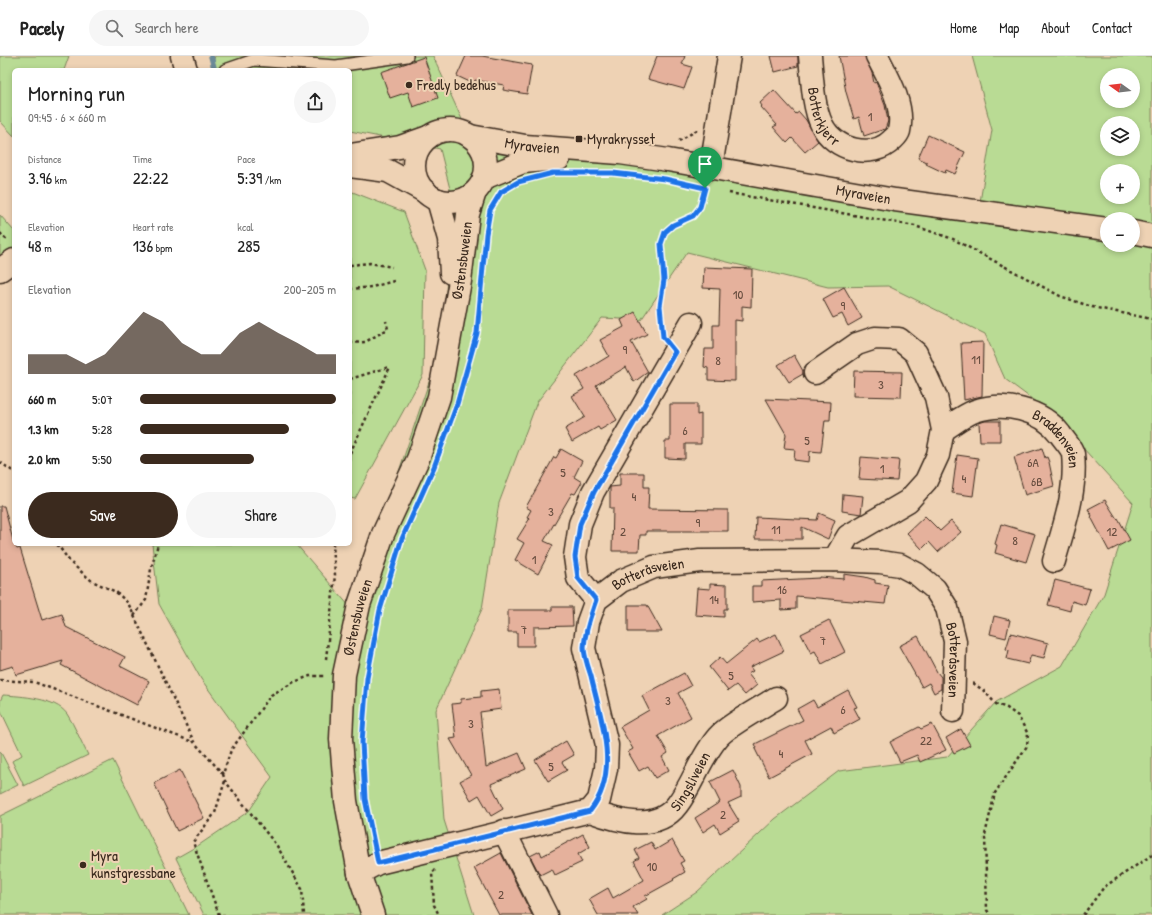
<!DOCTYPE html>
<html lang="en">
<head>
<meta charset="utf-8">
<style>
	body { margin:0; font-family:"Patrick Hand",sans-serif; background:#f6f6f6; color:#222; height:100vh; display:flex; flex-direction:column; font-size:15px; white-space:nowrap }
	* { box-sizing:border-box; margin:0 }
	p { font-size:13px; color:#767676 }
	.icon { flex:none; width:22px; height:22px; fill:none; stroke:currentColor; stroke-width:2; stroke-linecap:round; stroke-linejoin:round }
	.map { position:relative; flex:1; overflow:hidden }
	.panel { position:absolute; left:12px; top:12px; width:340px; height:478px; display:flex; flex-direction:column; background:#fff; border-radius:6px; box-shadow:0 2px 6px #0003 }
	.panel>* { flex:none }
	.needle { width:26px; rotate:285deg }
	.buttons { position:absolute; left:1100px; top:12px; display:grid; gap:8px }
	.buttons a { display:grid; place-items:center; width:40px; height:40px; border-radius:50%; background:#fff; box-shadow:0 2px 6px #0003; font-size:20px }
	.pin { position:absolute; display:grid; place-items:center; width:34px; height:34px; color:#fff; margin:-41px -17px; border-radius:50% 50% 50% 0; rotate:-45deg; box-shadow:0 0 4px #0007 }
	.pin .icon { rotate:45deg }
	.round { display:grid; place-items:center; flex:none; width:42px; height:42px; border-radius:21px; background:#f6f6f6 }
	.headline { display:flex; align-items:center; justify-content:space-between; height:68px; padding:0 16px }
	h1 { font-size:22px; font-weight:600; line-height:30px }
	.metrics { display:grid; grid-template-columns:repeat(3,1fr); gap:6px; height:68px; padding:4px 16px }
	.metrics div { display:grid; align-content:center }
	.metrics b { font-size:17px; font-weight:600 }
	.metrics small { font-size:11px; font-weight:400 }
	.metrics p { font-size:11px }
	.chart { height:112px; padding:8px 16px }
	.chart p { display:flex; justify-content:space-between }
	.chart svg { width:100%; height:72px; margin-top:4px; fill:#3b2a1e; opacity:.7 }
	.action { display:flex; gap:8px; margin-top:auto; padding:8px 16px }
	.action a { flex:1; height:46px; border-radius:24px; background:#3b2a1e; color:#fff; font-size:16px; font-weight:600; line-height:46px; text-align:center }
	.action a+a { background:#f6f6f6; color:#222 }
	ul { padding:0 16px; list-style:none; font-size:13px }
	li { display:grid; grid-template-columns:64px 48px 1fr; align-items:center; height:30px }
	li i { height:10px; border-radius:5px; background:#3b2a1e }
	header { display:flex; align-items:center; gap:24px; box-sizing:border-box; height:56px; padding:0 20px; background:#fff; border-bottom:1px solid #e0e0e0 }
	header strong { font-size:19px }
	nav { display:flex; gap:22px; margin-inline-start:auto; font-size:14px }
	.search { width:280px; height:36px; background:#f6f6f6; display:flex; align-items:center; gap:10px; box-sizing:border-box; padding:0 14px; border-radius:22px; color:#767676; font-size:15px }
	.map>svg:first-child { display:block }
</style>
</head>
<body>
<header>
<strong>Pacely</strong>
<div class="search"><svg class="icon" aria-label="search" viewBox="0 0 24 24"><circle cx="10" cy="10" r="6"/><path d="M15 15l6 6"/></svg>Search here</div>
<nav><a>Home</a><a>Map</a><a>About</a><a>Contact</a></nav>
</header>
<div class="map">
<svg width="1152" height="859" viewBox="0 0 1152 859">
	<rect width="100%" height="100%" fill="#eed2b4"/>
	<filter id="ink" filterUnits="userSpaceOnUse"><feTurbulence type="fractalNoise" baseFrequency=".025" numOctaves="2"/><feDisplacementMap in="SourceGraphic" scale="8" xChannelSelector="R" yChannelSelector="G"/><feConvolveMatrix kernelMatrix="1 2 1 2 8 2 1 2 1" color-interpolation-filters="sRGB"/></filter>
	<g filter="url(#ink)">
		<g fill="#b9db94" stroke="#7a8259" fill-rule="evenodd">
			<polygon points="0,0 69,0 64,14 14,14 14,80 0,65"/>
			<path d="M215,0H433L476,94L595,100L980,146L992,74L972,0H1152V859H662L697,836L775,763L839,715L947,701L996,646L1062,610L1104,538L1133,447L1052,358L1005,323L985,278L888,230L828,231L687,196L641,264L602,262L537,346L499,447L482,553L436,654L444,764L474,859H204L176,802L199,789L249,755L272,721L201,623L159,548L152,488H296L350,551L378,478L443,284L452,141L440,93L350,75V14H210ZM1107,19H1133V45H1107ZM1107,67H1133V93H1107ZM1107,115H1133V141H1107ZM1107,163H1133V189H1107Z"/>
			<polygon points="350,135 404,156 425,214 423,319 355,443 350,442"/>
			<polygon points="0,159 14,175 14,194 0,204"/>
			<path d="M3,639C21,640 56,642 67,658C75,670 81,686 88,699L24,730L12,705L22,699L0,653V645Z"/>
			<polygon points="0,695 18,729 0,738"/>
			<polygon points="113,704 189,859 0,859 0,760"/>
		</g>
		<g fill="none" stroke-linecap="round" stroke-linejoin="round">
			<polyline stroke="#6a8998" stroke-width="5.5" points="211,0 214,12"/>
		</g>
		<g fill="#e5b19c" stroke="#3b2a1e">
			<polygon points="466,0 482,0 532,9 527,38 503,34 504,29 475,24 474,28 457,20"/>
			<polygon points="657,0 685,0 682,8 692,11 684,33 648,23"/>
			<polygon points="771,0 798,0 798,10 775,16"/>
			<polygon points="839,0 865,0 872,17 874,27 876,26 885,49 888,65 885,73 864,80 859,61 854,63 846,36"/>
			<polygon points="424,1 438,42 413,51 408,36 390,42 381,16"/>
			<polygon points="774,34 796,58 799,56 806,64 818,85 805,96 792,82 787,87 773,71 777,69 761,51 762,50 760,47"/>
			<polygon points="928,79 965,96 955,118 946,114 945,117 926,108 927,106 918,102"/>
			<polygon points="704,211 752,213 751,251 742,250 742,265 735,264 735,325 708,324 708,312 704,311 705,293 713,293 713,269 719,269 720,233 703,232"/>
			<polygon points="844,231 862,262 848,270 842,258 833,262 823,243"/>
			<polygon points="635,256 647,278 631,286 648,316 634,326 626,311 596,329 617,364 600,374 598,371 572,386 565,373 585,361 572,340 584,333 576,320 609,300 600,284 624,271 621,264"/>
			<polygon points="983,286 982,340 964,344 961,287"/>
			<polygon points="794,299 803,315 803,318 789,326 778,309"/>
			<polygon points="854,315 902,316 901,341 853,340"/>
			<polygon points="766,343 831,346 830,364 825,364 821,396 810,395 809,406 794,404 795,393 784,392 786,378"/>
			<polygon points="670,348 697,348 697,359 701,358 701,388 685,388 685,403 665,402 665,385 670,385"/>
			<polygon points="985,365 1000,365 1000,385 980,385 979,367"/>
			<polygon points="1042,392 1045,402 1047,401 1049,406 1054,430 1025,439 1014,401"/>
			<polygon points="561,393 582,405 574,421 582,426 575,438 572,437 544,485 553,489 538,518 515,504 524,487 517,483 530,462 527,461 531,454 526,451 554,401 556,402"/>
			<polygon points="957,399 978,402 973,440 952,437"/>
			<polygon points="861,401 899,404 897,425 859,423"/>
			<polygon points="620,417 644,417 644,431 649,431 648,453 728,454 728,475 646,475 646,479 640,479 639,495 612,495 613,452 610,452 610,431 620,430"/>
			<polygon points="843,438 863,440 861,458 842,455"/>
			<polygon points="1105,444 1117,463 1118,462 1130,484 1109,495 1091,461 1092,460 1088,453"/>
			<polygon points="0,450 4,450 14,488 17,493 20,492 42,564 62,558 66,571 125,601 120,610 149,625 137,649 61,609 63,605 16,619 13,610 0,614"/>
			<polygon points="819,457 835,464 828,483 802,471 802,483 755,483 756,461 817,464"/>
			<polygon points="925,460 940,475 951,465 961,476 938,496 929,486 922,493 907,477"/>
			<polygon points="1001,468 1035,478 1026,506 995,497 997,489 995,488"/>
			<polygon points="844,518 865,521 875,524 875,527 888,529 885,548 796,540 796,553 781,554 781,544 752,546 752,530 761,530 761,525 820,522 820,521 844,523"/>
			<polygon points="1055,524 1090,533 1085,549 1072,545 1070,555 1048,549"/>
			<polygon points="710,528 727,529 727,553 724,553 724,561 695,559 697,532 710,533"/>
			<polygon points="628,549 647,549 662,576 628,576"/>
			<polygon points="552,551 572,551 573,570 534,571 534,590 517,590 517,576 508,576 508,554 552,554"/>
			<polygon points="994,560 1010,564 1006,582 990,578"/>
			<polygon points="829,564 845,596 822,608 815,595 811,597 801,578"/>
			<polygon points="1011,577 1048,587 1044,602 1031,599 1028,608 1007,603 1009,594 1006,593"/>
			<polygon points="776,578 784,595 750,611 753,615 748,618 757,629 745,639 736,629 728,635 709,611 720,601 726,608 757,583 759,586"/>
			<polygon points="918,580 937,616 941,621 941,633 934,637 929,627 922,631 899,590"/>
			<polygon points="684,617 691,630 678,637 691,661 658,680 668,697 662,701 669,714 655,722 648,710 639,715 628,696 633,693 620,671 649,654 642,640"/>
			<polygon points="499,633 501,653 480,656 486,711 519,697 526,713 491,728 503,753 491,760 479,739 471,744 460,725 471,719 450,683 456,682 452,648 461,647 461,643 481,641 481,635"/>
			<polygon points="848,634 857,651 854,652 860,663 834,677 831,670 805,684 812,698 769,721 755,693 757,692 755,688 803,664 797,653 813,644 817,651"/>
			<polygon points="932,668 946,694 920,706 917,699 900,706 890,686 919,671 921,673"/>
			<polygon points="961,673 970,689 954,697 946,682"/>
			<polygon points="566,685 574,699 562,706 567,714 548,725 535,704"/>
			<polygon points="180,714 204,762 177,775 154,727"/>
			<polygon points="733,714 741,731 741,741 728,747 739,765 720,777 715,768 703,776 695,762 720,746 710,726"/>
			<polygon points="583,778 590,791 578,798 582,806 555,819 552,813 540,819 530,800 540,795 542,800"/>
			<polygon points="672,784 684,805 680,807 685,816 673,823 674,824 645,840 647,843 633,851 638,859 598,859 589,843 608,832 613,842 644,824 634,805 639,802 635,794 651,786 655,794"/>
			<polygon points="501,797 532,859 499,859 482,827 474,812"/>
		</g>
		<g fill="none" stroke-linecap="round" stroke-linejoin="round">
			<g stroke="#3b2a1e" stroke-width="14">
				<polyline id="lane" points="225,14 254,4 336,10 407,0"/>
			</g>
			<g stroke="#3b2a1e" stroke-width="25">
				<g id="street">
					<polyline points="182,0 186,14"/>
					<path id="s1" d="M810,0C812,20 813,52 822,69C834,94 872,104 892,84C894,82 898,79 899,75C905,50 888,21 877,0"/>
					<polyline points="815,317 857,288 875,282 899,283 916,297 936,341 943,374 938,399 926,425 908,445 848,480 834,504"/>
					<path id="s2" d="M943,374C953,368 964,359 975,355C1004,345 1041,353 1060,378C1064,384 1072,392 1073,398C1077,435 1064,470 1054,505"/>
					<polyline points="596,544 578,522 575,501 580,468 593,436 691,267"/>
					<path id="s3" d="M590,755C617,765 656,777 677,749C693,728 700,702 718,681C727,670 762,651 776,642"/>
					<polyline points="504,775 546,859"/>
					<path id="s4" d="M359,817L378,807L590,755L599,744L606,713L607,689L584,592L588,566L596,544L621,525L654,511L700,505L834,504L880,506L900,509L917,518L935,533L947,552L955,585L953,655"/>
				</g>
			</g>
			<g stroke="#3b2a1e" stroke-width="25">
				<g id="secondary">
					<circle cx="450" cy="110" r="36"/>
					<path id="s5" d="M470,80L525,90L620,97L668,104L895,144L1107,173"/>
					<polyline points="350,99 400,91 428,81"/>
					<polyline points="350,110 388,115 426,136"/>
					<polyline points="711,111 729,0"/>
					<polyline points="484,122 523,106 559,103"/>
					<polyline points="438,144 449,183 451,217"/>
					<polyline points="1133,176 1152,180"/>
					<polyline points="0,214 14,204"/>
					<path id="s6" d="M373,859L359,817L346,745L341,683L344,619L359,549L383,478L418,403L439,341L460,225L468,158L475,136"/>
				</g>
			</g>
			<g stroke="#3b2a1e" stroke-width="2.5" stroke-dasharray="3 3" stroke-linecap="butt">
				<polyline points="679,85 697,74"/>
				<polyline points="573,117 590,117"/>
				<polyline points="729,137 915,170 953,183 1060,240 1092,251 1152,263"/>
				<polyline points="493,148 499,139"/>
				<polyline points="0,177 8,185"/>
				<polyline points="350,209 370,207 392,211"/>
				<polyline points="350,233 372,231 394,225"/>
				<polyline points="662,276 660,250 664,224 661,188 665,176 673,169 693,160 700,151 705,132"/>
				<polyline points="350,287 365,286 388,273 386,265"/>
				<polyline points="350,323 389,311"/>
				<polyline points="464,323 477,277 483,220"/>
				<polyline points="350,397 390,311"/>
				<polyline points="0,406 14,416"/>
				<polyline points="57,488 71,507 92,525 116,536 128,547 194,686 223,718 231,694 271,639 294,626 310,620 325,620"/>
				<polyline points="134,560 146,544 151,513 158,488"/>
				<polyline points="326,603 335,519 333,488"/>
				<polyline points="0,624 34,626 193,686"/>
				<polyline points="973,627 984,635 996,648 1007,652 1018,660 1028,678 1027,690 995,737 985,779 987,854 990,859"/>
				<polyline points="363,672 367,622 378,564"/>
				<polyline points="223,718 225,725 277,790 302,833 304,859"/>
				<polyline points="435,814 432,817 434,849 439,859"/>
				<polyline points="219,859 193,786 215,757 225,725"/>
				<polyline points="1083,859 1104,831 1152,799"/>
			</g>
			<use href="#lane" stroke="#eed2b4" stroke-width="11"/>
			<use href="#street" stroke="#eed2b4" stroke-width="22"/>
			<use href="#secondary" stroke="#eed2b4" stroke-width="22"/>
		</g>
	</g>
	<g fill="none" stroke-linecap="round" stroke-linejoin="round" filter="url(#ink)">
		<g stroke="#fff" stroke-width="8">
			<path id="route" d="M553,117H613L665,123L705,132L700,151L693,160L673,169L665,176L661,188L664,224L660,250L663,281L675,296L594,436L580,468L575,501L578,522L596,544C591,559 585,574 584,591C584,600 588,611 591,620C601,664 621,716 590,755L378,807L365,743L362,686L367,622L380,554L401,485L434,411L457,348L477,277L486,178L490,154L501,136L518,126Z"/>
		</g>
		<use href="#route" stroke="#1a73e8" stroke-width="5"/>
	</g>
	<g fill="#3b2a1e" stroke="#eed2b4" stroke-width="1.5">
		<circle cx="409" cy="29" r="4"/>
		<rect x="575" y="79" width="8" height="8" rx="2"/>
		<circle cx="83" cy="809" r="4"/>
	</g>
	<g text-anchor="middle" stroke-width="4" stroke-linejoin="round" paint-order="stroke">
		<g font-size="13" fill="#664c3e">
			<text x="870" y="65">1</text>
			<text x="738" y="243">10</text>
			<text x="843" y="254">9</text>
			<text x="625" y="298">9</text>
			<text x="976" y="308">11</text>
			<text x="718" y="309">8</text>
			<text x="881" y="333">3</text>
			<text x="685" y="379">6</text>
			<text x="807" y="389">5</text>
			<text x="1033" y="411">6A</text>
			<text x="882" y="417">1</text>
			<text x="563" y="421">5</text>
			<text x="964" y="427">4</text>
			<text x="1037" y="430">6B</text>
			<text x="634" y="445">4</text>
			<text x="551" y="460">3</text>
			<text x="698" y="471">9</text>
			<text x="776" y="478">11</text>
			<text x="623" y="480">2</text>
			<text x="1112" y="480">12</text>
			<text x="1015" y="489">8</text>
			<text x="534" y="508">1</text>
			<text x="782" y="538">16</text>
			<text x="714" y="548">14</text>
			<text x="524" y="578">7</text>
			<text x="823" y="589">7</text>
			<text x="731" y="624">5</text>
			<text x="668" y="649">3</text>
			<text x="843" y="658">6</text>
			<text x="471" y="672">3</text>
			<text x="926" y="689">22</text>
			<text x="781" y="702">4</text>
			<text x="551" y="715">5</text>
			<text x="723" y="763">2</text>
			<text x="652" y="815">10</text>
			<text x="501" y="843">2</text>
		</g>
		<g font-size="15" fill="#3b2a1e" stroke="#eed2b4" text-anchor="start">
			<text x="417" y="34">Fredly bedehus</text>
			<text x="587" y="88">Myrakrysset</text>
			<text x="91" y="805">Myra<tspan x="91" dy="17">kunstgressbane</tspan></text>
		</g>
		<g font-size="15" fill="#3b2a1e" stroke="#eed2b4">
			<text dy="5" stroke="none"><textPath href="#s1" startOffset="63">Botterkjerr</textPath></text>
			<text dy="5" stroke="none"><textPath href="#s5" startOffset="63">Myraveien</textPath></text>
			<text dy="5" stroke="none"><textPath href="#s5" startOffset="398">Myraveien</textPath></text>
			<text dy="5" stroke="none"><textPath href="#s6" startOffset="677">Østensbuveien</textPath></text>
			<text dy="5" stroke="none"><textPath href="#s2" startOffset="133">Braddenveien</textPath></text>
			<text dy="5" stroke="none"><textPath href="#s4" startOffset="519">Botteråsveien</textPath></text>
			<text dy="5" stroke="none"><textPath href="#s6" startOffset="303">Østensbuveien</textPath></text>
			<text dy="5" stroke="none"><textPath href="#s4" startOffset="891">Botteråsveien</textPath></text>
			<text dy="5" stroke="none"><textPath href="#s3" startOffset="121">Singsliveien</textPath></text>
		</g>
	</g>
</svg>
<div class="buttons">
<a><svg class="needle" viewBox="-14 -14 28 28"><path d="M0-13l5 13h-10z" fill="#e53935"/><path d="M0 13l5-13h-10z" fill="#767676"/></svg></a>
<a><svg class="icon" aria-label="layers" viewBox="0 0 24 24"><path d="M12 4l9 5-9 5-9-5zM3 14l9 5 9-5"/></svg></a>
<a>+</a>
<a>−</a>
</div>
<div class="pin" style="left:705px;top:132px;background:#1e9e55"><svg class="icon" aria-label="arrive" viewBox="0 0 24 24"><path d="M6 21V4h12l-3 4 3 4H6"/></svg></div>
<section class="panel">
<div class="headline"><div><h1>Morning run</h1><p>09:45 · 6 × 660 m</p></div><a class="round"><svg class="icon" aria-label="share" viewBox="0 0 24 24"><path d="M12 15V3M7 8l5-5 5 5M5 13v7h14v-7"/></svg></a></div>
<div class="metrics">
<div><p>Distance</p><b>3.96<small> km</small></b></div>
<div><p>Time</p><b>22:22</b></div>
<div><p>Pace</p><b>5:39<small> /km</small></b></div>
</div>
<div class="metrics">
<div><p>Elevation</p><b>48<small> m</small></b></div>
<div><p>Heart rate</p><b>136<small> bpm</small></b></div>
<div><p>kcal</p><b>285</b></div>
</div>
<div class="chart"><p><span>Elevation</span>200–205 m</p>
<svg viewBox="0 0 160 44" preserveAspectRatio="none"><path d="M0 44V32L10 32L20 32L30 38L40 32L50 19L60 6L70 12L80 25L90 32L100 32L110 19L120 12L130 19L140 25L150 32L160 32V44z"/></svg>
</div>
<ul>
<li><b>660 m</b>5:07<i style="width:100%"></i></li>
<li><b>1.3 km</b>5:28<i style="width:76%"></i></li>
<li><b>2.0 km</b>5:50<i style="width:58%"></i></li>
</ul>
<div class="action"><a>Save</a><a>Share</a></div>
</section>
</div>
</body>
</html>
